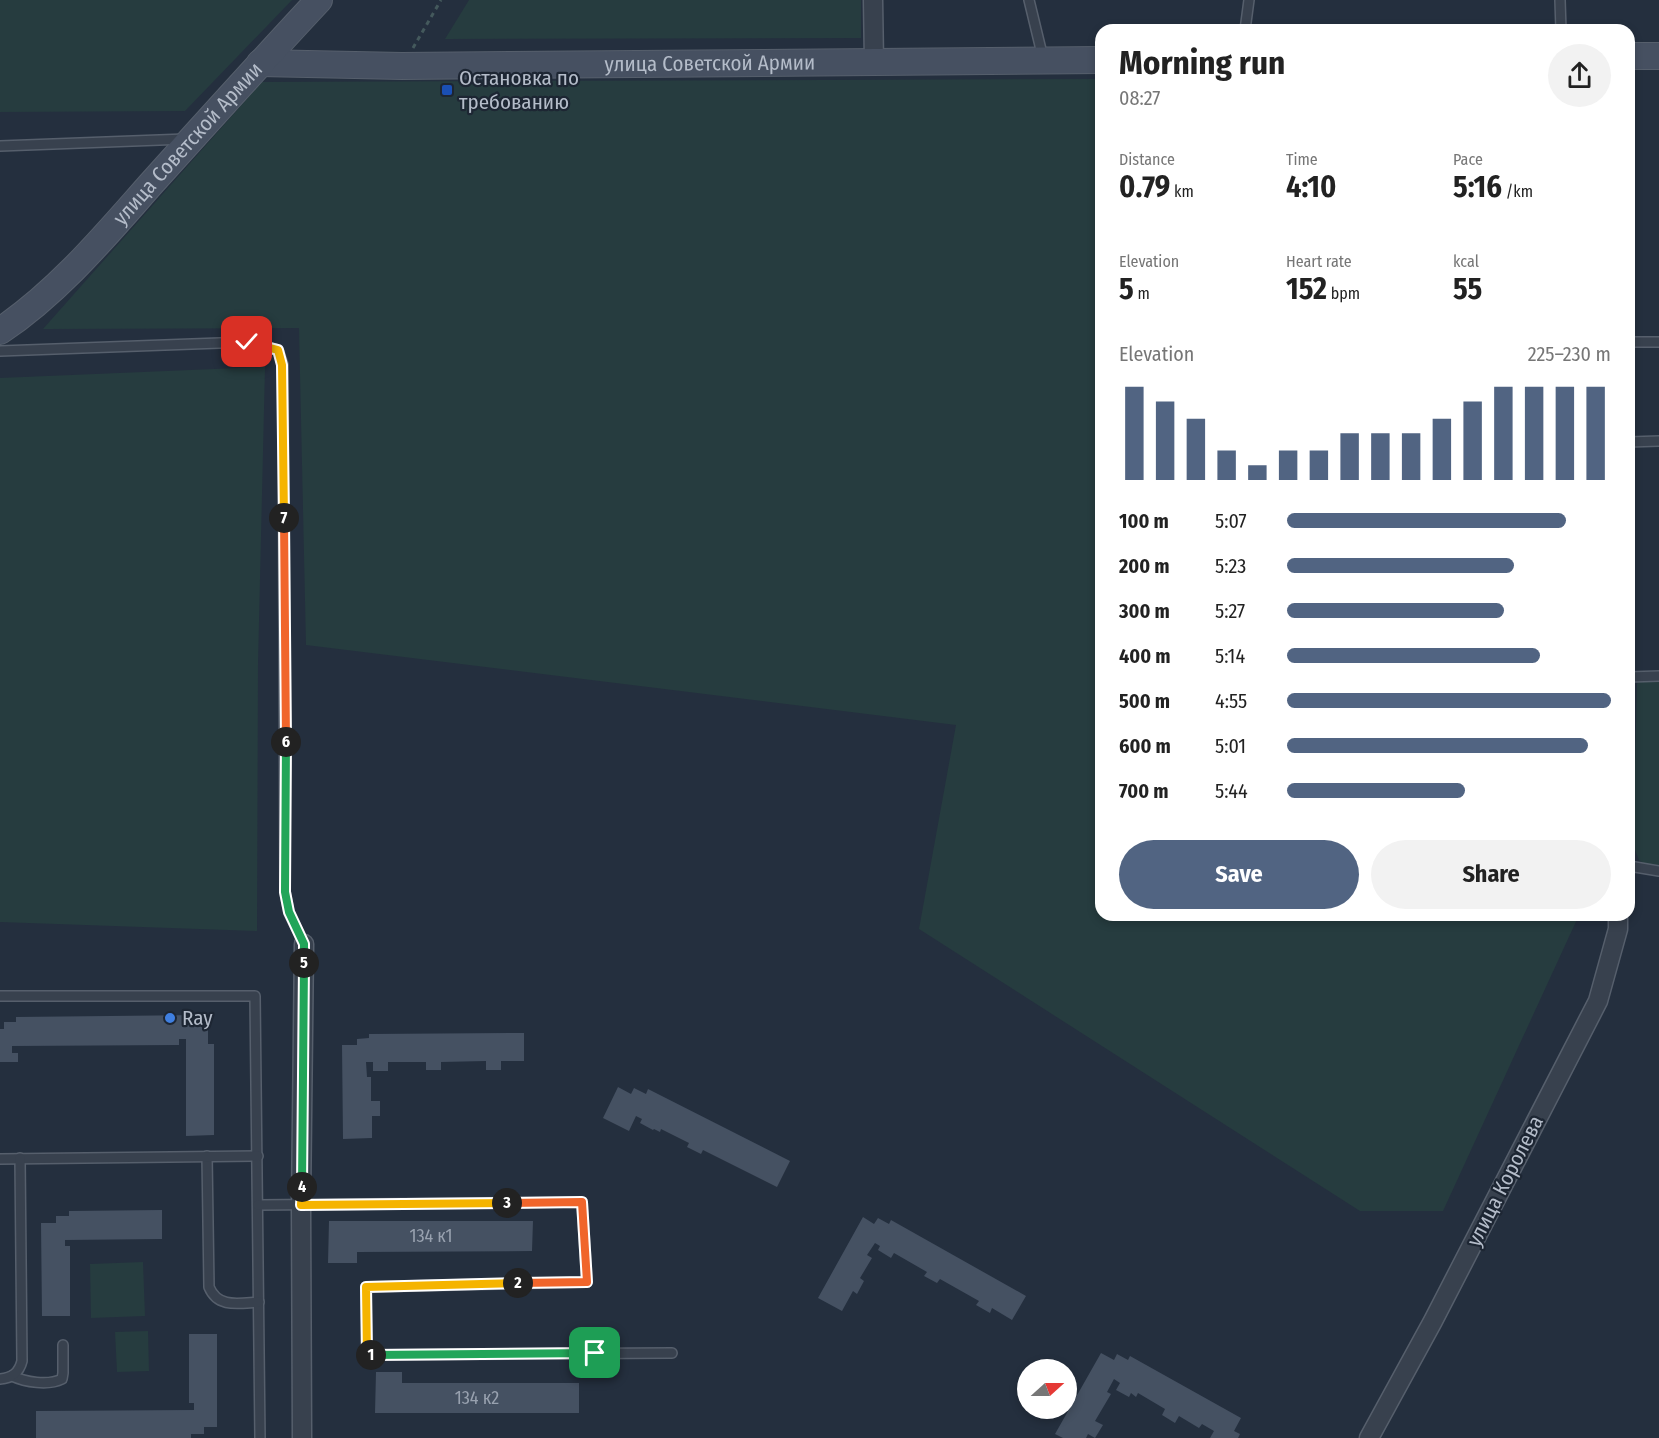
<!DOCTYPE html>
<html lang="en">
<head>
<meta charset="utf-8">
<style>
	body { margin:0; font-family:"Fira Sans Condensed",sans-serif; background:#f2f2f2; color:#222; height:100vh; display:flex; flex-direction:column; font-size:22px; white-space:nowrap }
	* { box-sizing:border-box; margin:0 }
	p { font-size:20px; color:#767676 }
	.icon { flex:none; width:33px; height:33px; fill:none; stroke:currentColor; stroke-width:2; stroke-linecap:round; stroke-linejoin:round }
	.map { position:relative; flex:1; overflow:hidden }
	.panel { position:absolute; left:1095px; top:24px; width:540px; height:897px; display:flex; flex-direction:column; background:#fff; border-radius:18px; box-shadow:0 3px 9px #0003 }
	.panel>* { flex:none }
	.needle { width:39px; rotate:69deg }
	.tools { position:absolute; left:1017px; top:1359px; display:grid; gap:12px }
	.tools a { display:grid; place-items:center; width:60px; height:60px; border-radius:50%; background:#fff; box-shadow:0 3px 9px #0003; font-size:30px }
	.pin { position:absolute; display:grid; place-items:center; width:51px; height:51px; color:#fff; margin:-26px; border-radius:12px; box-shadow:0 3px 9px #0006 }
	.km { position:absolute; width:30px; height:30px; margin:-15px; border-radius:50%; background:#222; color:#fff; font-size:16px; line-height:30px; text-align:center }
	.round { display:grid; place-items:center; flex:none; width:63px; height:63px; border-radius:32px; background:#f2f2f2 }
	.overview { display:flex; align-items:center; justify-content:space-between; height:102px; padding:0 24px }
	h1 { font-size:33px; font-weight:700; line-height:45px }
	.stats { display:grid; grid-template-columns:repeat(3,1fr); gap:9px; height:102px; padding:6px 24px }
	.stats div { display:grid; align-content:center }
	.stats b { font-size:30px; font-weight:700 }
	.stats small { font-size:16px; font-weight:400 }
	.stats p { font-size:16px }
	.chart { height:168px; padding:12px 24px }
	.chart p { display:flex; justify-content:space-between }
	.chart svg { width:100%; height:108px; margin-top:6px; stroke:#516482; stroke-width:6 }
	.action { display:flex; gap:12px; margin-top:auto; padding:12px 24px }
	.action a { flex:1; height:69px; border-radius:36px; background:#516482; color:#fff; font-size:24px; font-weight:700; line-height:69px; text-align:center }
	.action a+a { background:#f2f2f2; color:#222 }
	ul { padding:0 24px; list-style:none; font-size:20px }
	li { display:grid; grid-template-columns:96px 72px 1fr; align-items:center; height:45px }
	li i { height:15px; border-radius:8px; background:#516482 }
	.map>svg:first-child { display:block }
</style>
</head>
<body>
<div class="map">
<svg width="1659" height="1438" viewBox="0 0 1659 1438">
	<rect width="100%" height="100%" fill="#242f3e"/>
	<g fill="#263c3f">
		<polygon points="0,0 292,0 185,111 0,112"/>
		<polygon points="469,0 861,0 861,38 445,39"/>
		<polygon points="1101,79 1101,915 1579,915 1443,1211 1360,1211 919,929 956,725 306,645 299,328 43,329 262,82"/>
		<polygon points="265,367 258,664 257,931 0,922 0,378"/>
		<polygon points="1659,676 1659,869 1650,869 1639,860 1633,845 1637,684 1639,679"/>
		<polygon points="143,1262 145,1316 91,1318 90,1264"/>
		<polygon points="148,1331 149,1371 117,1372 115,1332"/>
	</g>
	<g fill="#455162">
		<polygon points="202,1015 202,1030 208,1030 208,1044 214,1044 214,1135 186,1136 186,1039 179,1039 179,1045 12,1046 12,1053 18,1053 18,1062 0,1062 0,1029 4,1029 4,1022 16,1022 16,1017"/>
		<polygon points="524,1033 524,1061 501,1061 501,1070 486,1070 486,1061 441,1062 441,1070 426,1070 426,1062 388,1062 388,1071 373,1071 373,1062 366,1062 367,1077 371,1077 371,1101 380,1101 380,1116 372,1116 372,1138 343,1139 342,1045 357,1045 357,1039 369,1038 369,1034"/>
		<polygon points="618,1087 631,1094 634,1088 646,1094 648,1089 790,1161 777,1187 703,1150 701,1154 687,1147 689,1143 661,1129 660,1132 654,1129 653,1130 640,1123 642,1119 636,1116 629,1131 603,1118"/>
		<polygon points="162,1210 162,1239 65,1240 65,1246 70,1246 70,1316 42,1316 41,1223 56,1223 56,1216 69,1216 69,1211"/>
		<polygon points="863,1217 874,1224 878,1218 889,1224 891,1220 1026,1296 1012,1320 992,1308 990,1313 976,1305 979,1301 940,1279 937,1283 924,1276 927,1272 894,1253 891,1258 878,1250 880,1246 875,1243 867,1255 872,1258 860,1278 864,1281 857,1294 853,1291 842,1311 818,1298"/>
		<polygon points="329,1221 533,1221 532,1251 357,1252 357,1263 328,1263"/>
		<polygon points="189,1334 217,1334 217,1427 204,1427 204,1434 191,1434 191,1438 36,1438 36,1411 194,1410 194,1403 189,1403"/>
		<polygon points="1101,1353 1114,1360 1117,1354 1128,1360 1130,1356 1241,1418 1234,1431 1240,1434 1238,1438 1210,1438 1214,1431 1202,1424 1199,1428 1179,1416 1175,1423 1162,1415 1165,1409 1138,1393 1136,1397 1131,1393 1129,1397 1116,1390 1120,1383 1114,1379 1107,1392 1111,1394 1095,1421 1103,1425 1095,1438 1088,1434 1086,1438 1063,1438 1055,1434"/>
		<polygon points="376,1372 402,1372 402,1383 579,1383 579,1413 375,1413"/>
	</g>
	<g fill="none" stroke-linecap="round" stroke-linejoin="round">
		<g stroke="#565f6c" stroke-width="12">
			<g id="lane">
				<polyline points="1029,0 1043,58"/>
				<polyline points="1560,0 1561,30"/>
				<polyline points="1245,30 1249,0"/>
				<polyline points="0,146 186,139"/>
				<polyline points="1629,342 1659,342"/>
				<polyline points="0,351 247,342 278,350 283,365 285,892 289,913 304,944"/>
				<polyline points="1629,442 1659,441"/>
				<polyline points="1629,677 1659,676"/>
				<polyline points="1629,866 1659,871"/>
				<polyline points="0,996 255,996 260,1438"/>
				<path d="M207,1156L209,1287C218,1309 240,1303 259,1302"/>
				<polyline points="0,1159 258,1156"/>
				<polyline points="258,1205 582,1202 587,1282 366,1287 367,1355 672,1353"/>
				<path d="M12,1376C25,1382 48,1386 62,1379L63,1373V1345"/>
				<path d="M0,1379C12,1378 19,1373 22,1361L20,1158"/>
			</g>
		</g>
		<g stroke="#565f6c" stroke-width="21">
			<g id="street">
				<polyline points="873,0 874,62"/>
				<polyline points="302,1438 301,1205 304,944"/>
				<polyline points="1369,1438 1433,1321 1598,1001 1618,929 1618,915"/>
			</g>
		</g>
		<g stroke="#565f6c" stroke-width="28">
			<g id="secondary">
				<polyline points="1629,56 1659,56"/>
				<path id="s1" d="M260,63L402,66L1101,60"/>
				<path id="s2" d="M0,331C58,292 104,237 150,185C206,123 262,61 319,0"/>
			</g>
		</g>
		<polyline stroke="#44595c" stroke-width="3" stroke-dasharray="4.5 4.5" stroke-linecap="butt" points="413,48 441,0"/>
		<use href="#lane" stroke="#38414e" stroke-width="9"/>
		<use href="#street" stroke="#38414e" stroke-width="18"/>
		<use href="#secondary" stroke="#465061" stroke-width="26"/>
	</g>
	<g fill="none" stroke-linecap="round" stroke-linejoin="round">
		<g stroke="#fff" stroke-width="12">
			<polyline id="split-1" points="371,1355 595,1353"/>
		</g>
		<g stroke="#fff" stroke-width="12">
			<polyline id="split-2" points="371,1355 367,1355 366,1287 518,1283"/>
		</g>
		<g stroke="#fff" stroke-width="12">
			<polyline id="split-3" points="507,1203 582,1202 587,1282 518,1283"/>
		</g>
		<g stroke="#fff" stroke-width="12">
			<polyline id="split-4" points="302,1187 301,1205 507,1203"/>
		</g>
		<g stroke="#fff" stroke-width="12">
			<polyline id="split-5" points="302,1187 304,963"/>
		</g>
		<g stroke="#fff" stroke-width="12">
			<polyline id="split-6" points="286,742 285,892 289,912 304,944 304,963"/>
		</g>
		<g stroke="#fff" stroke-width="12">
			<polyline id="split-7" points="284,518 286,742"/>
		</g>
		<g stroke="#fff" stroke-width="12">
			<polyline id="split-8" points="247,342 278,350 282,365 284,518"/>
		</g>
		<use href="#split-1" stroke="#22a559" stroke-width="8"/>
		<use href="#split-2" stroke="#f5b400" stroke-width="8"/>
		<use href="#split-3" stroke="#f0652b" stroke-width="8"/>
		<use href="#split-4" stroke="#f5b400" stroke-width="8"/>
		<use href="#split-5" stroke="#22a559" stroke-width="8"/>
		<use href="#split-6" stroke="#22a559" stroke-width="8"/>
		<use href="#split-7" stroke="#f0652b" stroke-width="8"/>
		<use href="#split-8" stroke="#f5b400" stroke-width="8"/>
	</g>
	<rect fill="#1a4fb4" stroke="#1d2633" stroke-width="2" x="441" y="84" width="12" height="12" rx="3"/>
	<circle fill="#3f7fe0" stroke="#1d2633" stroke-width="2" cx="170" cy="1018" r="6"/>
	<g text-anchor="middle" stroke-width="4.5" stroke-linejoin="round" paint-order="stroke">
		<g font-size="18" fill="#98a1af">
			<text x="431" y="1242">134 к1</text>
			<text x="477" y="1404">134 к2</text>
		</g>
		<g font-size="21" fill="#b4bcc9" stroke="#1d2633">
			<text dy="7" stroke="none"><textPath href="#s1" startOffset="450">улица Советской Армии</textPath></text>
			<text dy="7" stroke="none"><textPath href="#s2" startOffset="266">улица Советской Армии</textPath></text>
			<text transform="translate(1505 1181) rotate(-63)" y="7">улица Королева</text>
		</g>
		<g font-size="21" fill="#b4bcc9" stroke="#1d2633" text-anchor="start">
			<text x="459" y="85">Остановка по<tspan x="459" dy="24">требованию</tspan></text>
			<text x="182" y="1025">Ray</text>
		</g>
	</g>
</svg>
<div class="tools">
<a><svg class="needle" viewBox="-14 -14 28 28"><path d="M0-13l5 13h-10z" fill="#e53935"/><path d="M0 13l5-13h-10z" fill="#767676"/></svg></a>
</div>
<div class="pin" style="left:595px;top:1353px;background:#1e9e55"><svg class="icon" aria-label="arrive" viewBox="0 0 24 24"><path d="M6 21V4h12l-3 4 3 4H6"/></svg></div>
<div class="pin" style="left:247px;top:342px;background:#d93025"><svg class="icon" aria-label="check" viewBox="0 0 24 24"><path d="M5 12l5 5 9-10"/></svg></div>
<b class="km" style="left:371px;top:1355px">1</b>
<b class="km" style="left:518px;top:1283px">2</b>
<b class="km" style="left:507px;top:1203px">3</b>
<b class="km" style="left:302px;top:1187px">4</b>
<b class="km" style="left:304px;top:963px">5</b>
<b class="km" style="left:286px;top:742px">6</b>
<b class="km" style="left:284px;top:518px">7</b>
<section class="panel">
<div class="overview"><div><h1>Morning run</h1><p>08:27</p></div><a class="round"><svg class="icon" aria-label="share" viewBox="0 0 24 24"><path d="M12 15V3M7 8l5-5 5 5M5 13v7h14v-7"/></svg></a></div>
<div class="stats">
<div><p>Distance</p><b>0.79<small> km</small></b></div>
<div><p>Time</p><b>4:10</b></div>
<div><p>Pace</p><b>5:16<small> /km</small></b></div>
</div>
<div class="stats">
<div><p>Elevation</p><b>5<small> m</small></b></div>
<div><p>Heart rate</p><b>152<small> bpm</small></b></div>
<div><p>kcal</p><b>55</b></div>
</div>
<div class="chart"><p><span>Elevation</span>225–230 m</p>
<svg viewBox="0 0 160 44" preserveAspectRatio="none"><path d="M5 44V6M15 44V12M25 44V19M35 44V32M45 44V38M55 44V32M65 44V32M75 44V25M85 44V25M95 44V25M105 44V19M115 44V12M125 44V6M135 44V6M145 44V6M155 44V6"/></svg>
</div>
<ul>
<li><b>100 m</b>5:07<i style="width:86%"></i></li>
<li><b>200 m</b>5:23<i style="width:70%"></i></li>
<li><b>300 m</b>5:27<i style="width:67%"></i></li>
<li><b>400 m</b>5:14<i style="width:78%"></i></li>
<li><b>500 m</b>4:55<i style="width:100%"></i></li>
<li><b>600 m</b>5:01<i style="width:93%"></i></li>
<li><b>700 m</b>5:44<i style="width:55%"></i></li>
</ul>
<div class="action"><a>Save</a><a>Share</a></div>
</section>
</div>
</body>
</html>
